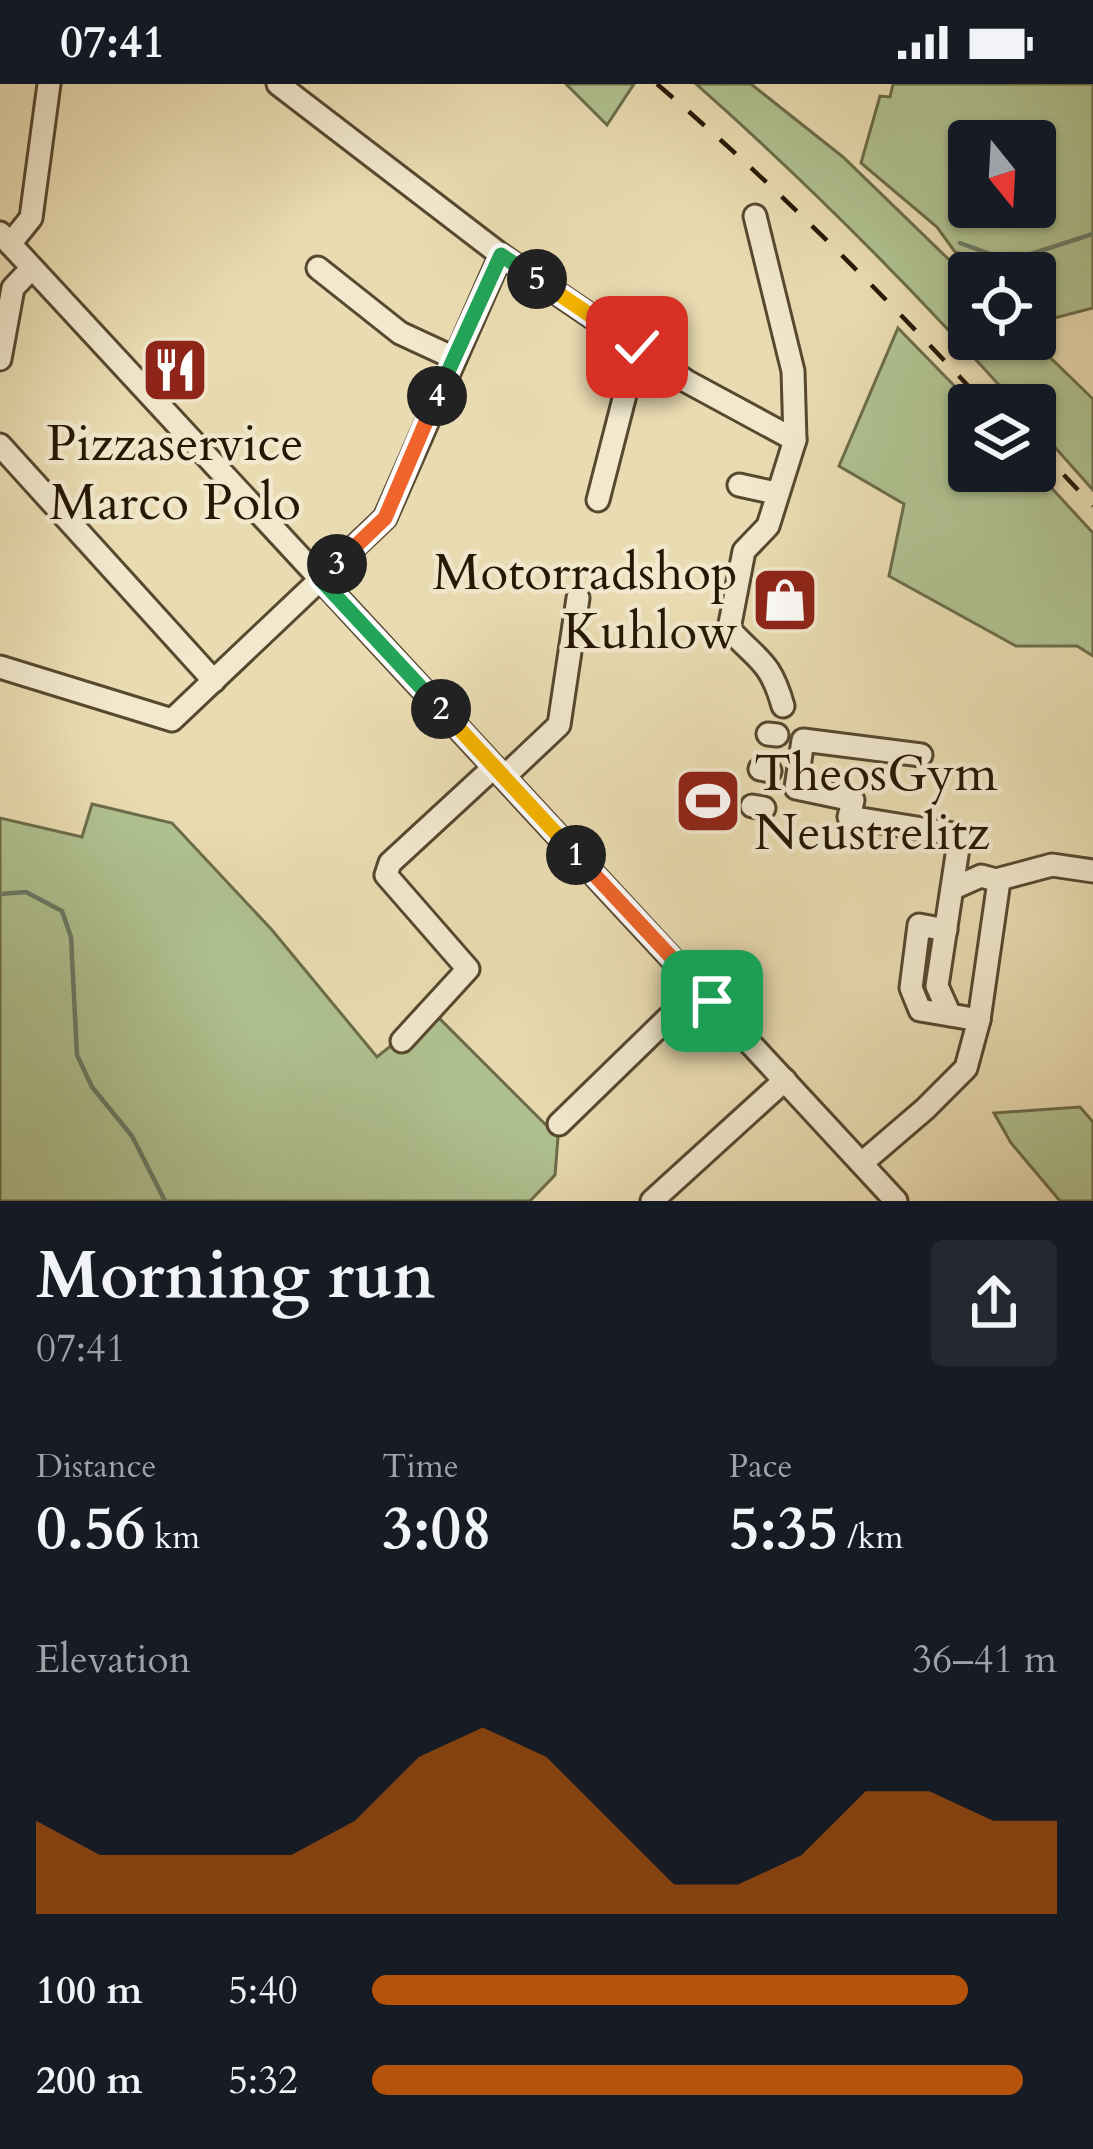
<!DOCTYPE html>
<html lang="en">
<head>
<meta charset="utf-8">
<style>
	body { margin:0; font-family:Cardo,serif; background:#242831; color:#f1f3f6; height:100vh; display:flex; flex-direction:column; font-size:45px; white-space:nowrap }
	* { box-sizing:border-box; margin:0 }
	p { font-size:39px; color:#9ea1a6 }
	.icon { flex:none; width:66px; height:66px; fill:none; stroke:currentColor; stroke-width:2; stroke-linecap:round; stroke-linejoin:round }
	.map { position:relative; height:1117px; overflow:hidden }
	.side { display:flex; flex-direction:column; background:#171b24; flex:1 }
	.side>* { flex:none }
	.needle { width:78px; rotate:162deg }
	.controls { position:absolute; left:948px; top:36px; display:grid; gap:24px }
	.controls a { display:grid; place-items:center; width:108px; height:108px; border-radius:12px; background:#171b24; box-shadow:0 3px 9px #0004; font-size:60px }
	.pin { position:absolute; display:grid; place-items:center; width:102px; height:102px; color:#fff; margin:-51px; border-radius:24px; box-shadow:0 6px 18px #0006 }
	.km { position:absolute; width:60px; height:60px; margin:-30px; border-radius:50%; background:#222; color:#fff; font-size:33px; line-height:60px; text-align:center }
	.round { display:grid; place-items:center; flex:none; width:126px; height:126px; border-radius:12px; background:#242831 }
	.head { display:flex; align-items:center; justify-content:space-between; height:204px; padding:0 36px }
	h1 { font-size:66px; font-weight:700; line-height:90px }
	.figures { display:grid; grid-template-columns:repeat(3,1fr); gap:18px; height:204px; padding:12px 36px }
	.figures div { display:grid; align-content:center }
	.figures b { font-size:60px; font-weight:700 }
	.figures small { font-size:33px; font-weight:400 }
	.figures p { font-size:33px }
	.chart { height:336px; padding:24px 36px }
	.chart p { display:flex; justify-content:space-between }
	.chart svg { width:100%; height:216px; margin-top:12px; fill:#b45309; opacity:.7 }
	ul { padding:0 36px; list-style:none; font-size:39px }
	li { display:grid; grid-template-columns:192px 144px 1fr; align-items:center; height:90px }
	li i { height:30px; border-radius:15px; background:#b45309 }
	.status { display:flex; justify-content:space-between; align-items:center; height:84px; padding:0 60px; background:#171b24; direction:ltr }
	.status svg { height:33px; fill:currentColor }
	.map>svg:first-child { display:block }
</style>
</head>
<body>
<div class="status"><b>07:41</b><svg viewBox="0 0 49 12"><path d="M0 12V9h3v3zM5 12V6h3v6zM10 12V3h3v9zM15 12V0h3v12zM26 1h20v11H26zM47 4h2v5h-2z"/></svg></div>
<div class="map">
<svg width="1093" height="1117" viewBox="0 0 1093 1117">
	<rect width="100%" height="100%" fill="#eadcb2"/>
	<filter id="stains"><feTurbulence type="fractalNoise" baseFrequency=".00167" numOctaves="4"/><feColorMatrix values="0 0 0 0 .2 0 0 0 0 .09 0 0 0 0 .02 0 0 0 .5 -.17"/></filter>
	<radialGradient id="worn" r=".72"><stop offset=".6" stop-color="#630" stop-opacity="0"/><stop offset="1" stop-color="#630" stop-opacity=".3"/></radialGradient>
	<g fill="#b0c291" stroke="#6b6c4a" stroke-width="3" fill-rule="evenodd">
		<polygon points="566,0 634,0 607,41"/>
		<path d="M696,0H751L843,73L969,195V255H1031L1093,315V406L1035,341V321H1017C916,208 809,100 696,0Z"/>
		<path d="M893,0H1093V224L1035,239V189H1011L1013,186L955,168L937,143L861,79L880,12L890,13ZM969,57H1035V123H969Z"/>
		<polygon points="898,244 973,321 969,321 969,387 1035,386 1093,449 1093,572 1077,562 1016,562 889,492 904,420 839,382"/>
		<polygon points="92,720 172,739 272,846 377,973 433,928 558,1053 555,1091 530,1117 0,1117 0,734 82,753"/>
		<polygon points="1080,1023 1093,1038 1093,1117 1060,1117 1011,1059 994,1029"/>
	</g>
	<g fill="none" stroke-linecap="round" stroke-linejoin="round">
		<g stroke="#6b7a66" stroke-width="4.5">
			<polyline points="960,159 1009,177 1093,150"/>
			<polyline points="0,810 26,808 62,827 71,853 77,971 92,1003 132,1052 165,1117"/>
		</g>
		<g stroke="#574830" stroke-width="27">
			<g id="minor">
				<polyline points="278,0 501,171 686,297 795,356"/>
				<path d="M755,132L793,287L795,356L768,442L744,467L729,545C758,577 770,576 783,622"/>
				<polyline points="0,149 896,1117"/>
				<polyline points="10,160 31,134 49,0"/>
				<polyline points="318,184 400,249 454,274"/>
				<polyline points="0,275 13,204 32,184"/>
				<polyline points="0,361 214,597"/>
				<polyline points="739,401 776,409"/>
				<polyline points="598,416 637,264"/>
				<polyline points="0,583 172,636 385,434 501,171"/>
				<polyline points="768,650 777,651"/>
				<polyline points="760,685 770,687"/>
				<polyline points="504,693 559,641 578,514"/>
				<polyline points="752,722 764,724"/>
				<polyline points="996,796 1052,781 1093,787"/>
				<polyline points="954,804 981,792 996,796 998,804 979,936"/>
				<polyline points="946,846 919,841 911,904 920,926 950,931"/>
				<polyline points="402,957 468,885 386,791 390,779 494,683"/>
				<polyline points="559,1040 668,934 712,917"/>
				<polyline points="862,1079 925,1025 966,984 979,936 950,931 937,902 960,751 849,733 853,716 796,704 803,656 921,671"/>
				<polyline points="652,1117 785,996"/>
			</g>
		</g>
		<use href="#minor" stroke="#f1e8cd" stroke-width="21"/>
		<g stroke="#261704" stroke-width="4.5" stroke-dasharray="21 21" stroke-linecap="butt">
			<path d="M657,0C774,100 881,208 986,321"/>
			<polyline points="1035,360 1093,422"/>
		</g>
	</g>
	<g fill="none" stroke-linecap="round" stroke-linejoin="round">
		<g stroke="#fff" stroke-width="24">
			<polyline id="split-1" points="576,771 712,917"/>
		</g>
		<g stroke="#fff" stroke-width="24">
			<polyline id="split-2" points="441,625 576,771"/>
		</g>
		<g stroke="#fff" stroke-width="24">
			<polyline id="split-3" points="337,480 321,496 441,625"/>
		</g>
		<g stroke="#fff" stroke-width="24">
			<polyline id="split-4" points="337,480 385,434 437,312"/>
		</g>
		<g stroke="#fff" stroke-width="24">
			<polyline id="split-5" points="437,312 501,171 537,195"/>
		</g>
		<g stroke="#fff" stroke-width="24">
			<polyline id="split-6" points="537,195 637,263"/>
		</g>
		<use href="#split-1" stroke="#f0652b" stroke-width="15"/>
		<use href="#split-2" stroke="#f5b400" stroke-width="15"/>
		<use href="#split-3" stroke="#22a559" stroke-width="15"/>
		<use href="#split-4" stroke="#f0652b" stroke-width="15"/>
		<use href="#split-5" stroke="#22a559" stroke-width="15"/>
		<use href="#split-6" stroke="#f5b400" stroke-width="15"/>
	</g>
	<defs>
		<g id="restaurant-square" transform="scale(3.45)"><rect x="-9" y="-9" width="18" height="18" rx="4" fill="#8f2418" stroke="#f1e8cd"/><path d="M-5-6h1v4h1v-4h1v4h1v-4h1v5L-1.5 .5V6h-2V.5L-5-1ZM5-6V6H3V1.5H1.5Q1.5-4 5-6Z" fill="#fff"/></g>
		<g id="shop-square" transform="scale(3.45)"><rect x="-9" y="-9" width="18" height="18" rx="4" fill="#8f2418" stroke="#f1e8cd"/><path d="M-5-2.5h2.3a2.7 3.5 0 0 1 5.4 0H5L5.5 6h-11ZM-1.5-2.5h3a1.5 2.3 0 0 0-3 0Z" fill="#fff"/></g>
		<g id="stadium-square" transform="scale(3.45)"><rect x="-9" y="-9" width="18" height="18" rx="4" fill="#8f2418" stroke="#f1e8cd"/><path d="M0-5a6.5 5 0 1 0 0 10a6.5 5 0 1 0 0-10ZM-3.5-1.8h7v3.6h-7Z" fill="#fff"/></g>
	</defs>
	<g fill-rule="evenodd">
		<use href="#restaurant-square" x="175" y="286"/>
		<use href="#shop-square" x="785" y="516"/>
		<use href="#stadium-square" x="708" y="717"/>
	</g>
	<g text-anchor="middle" stroke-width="9" stroke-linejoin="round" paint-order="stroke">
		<g font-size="51" fill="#261704" stroke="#f1e8cd">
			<text x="175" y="376">Pizzaservice<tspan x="175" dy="59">Marco Polo</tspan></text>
			<text x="738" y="505" text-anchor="end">Motorradshop<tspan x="738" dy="59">Kuhlow</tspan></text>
			<text x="754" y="706" text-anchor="start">TheosGym<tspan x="754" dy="59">Neustrelitz</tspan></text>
		</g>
	</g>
	<rect width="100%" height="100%" filter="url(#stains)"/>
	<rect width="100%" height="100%" fill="url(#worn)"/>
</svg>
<div class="controls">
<a><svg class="needle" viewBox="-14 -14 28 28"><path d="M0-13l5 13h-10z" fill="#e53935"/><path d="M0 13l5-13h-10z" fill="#9ea1a6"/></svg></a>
<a><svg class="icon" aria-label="locate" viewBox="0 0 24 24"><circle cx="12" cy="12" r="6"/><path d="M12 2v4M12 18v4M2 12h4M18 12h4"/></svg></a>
<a><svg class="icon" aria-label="layers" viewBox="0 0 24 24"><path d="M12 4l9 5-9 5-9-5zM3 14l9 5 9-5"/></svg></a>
</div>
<div class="pin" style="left:712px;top:917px;background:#1e9e55"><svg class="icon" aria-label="arrive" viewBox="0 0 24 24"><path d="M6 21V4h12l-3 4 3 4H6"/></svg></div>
<div class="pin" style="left:637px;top:263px;background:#d93025"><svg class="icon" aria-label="check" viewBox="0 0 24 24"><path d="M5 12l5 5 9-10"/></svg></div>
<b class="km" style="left:576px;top:771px">1</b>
<b class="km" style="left:441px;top:625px">2</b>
<b class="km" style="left:337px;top:480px">3</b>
<b class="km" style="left:437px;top:312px">4</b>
<b class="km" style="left:537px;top:195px">5</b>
</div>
<section class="side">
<div class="head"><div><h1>Morning run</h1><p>07:41</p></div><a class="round"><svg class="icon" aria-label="share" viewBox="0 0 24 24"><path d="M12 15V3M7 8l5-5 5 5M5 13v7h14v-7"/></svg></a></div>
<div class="figures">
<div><p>Distance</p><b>0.56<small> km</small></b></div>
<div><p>Time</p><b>3:08</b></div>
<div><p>Pace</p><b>5:35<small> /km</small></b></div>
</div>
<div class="chart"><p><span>Elevation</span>36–41 m</p>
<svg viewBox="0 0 160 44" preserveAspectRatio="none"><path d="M0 44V25L10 32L20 32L30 32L40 32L50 25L60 12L70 6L80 12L90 25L100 38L110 38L120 32L130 19L140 19L150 25L160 25V44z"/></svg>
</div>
<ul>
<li><b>100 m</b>5:40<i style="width:87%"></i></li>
<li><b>200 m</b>5:32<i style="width:95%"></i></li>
</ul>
</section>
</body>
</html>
